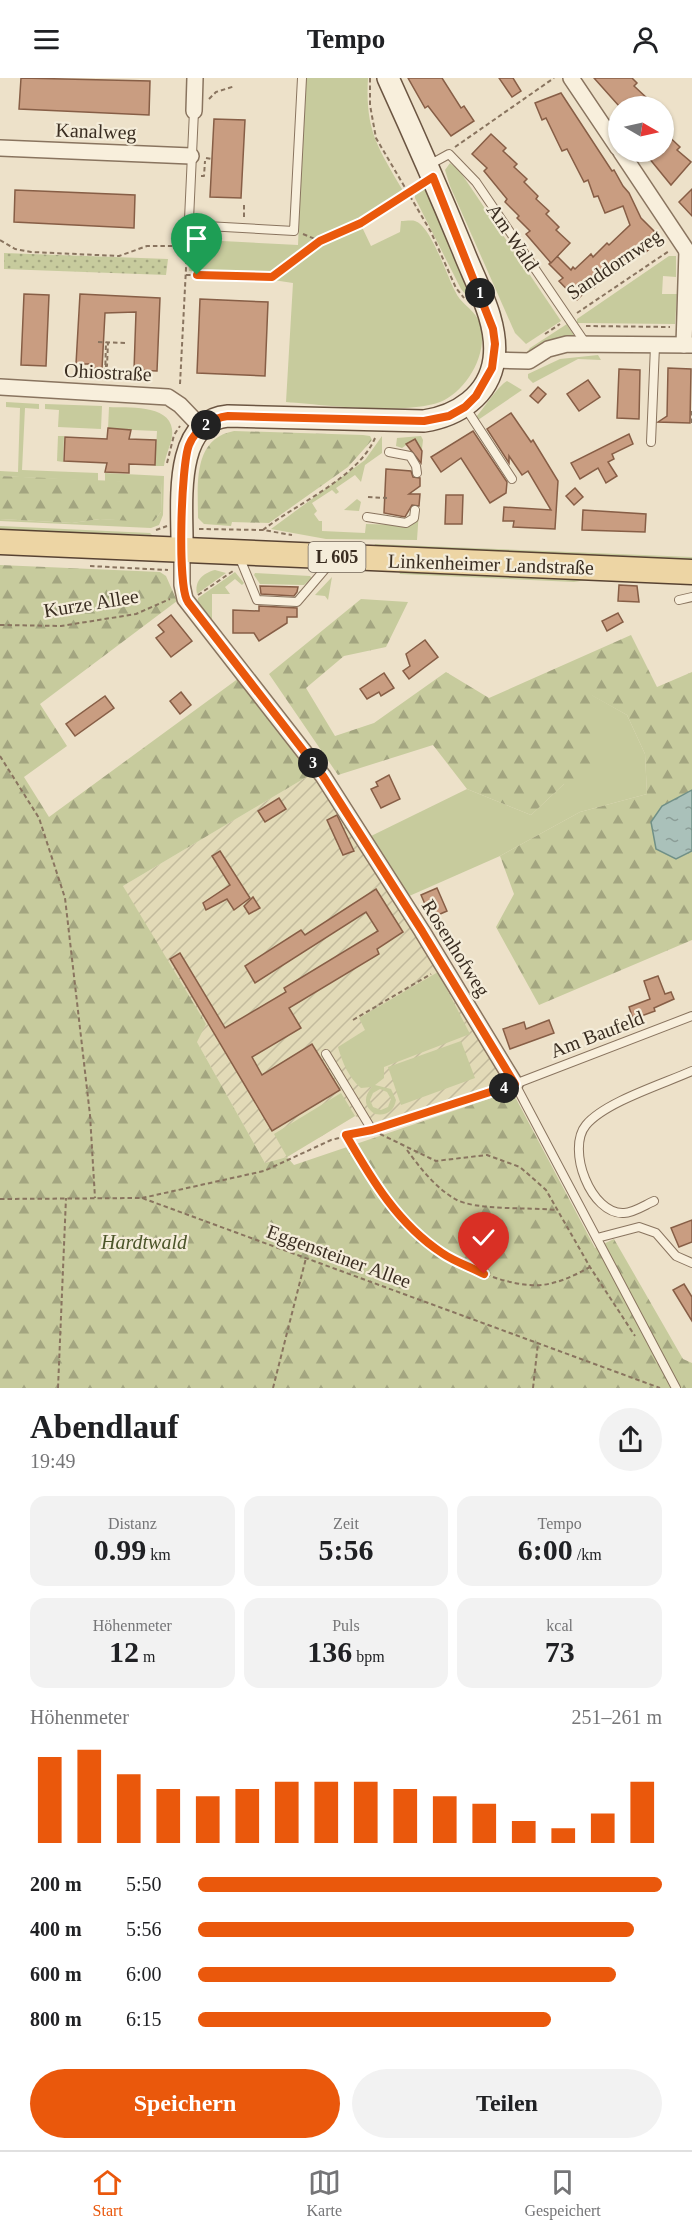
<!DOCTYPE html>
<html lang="de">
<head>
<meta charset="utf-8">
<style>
	body { margin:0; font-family:Georgia,serif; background:#f2f2f2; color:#202124; height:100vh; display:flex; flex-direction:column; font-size:22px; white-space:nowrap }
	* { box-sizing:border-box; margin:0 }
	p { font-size:20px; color:#757577 }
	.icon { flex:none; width:33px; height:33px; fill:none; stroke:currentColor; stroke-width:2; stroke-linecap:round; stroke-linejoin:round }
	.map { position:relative; height:1310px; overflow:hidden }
	.drawer { display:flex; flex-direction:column; background:#fff; flex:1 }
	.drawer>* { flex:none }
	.needle { width:39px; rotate:99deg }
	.controls { position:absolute; left:608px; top:18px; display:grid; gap:12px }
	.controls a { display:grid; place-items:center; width:66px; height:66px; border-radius:50%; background:#fff; box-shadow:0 2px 4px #0004; font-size:30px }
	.pin { position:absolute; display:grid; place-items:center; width:51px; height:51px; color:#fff; margin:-62px -26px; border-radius:50% 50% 50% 0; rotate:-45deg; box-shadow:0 0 6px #0007 }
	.pin .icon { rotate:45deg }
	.km { position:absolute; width:30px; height:30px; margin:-15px; border-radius:50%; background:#222; color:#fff; font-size:16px; line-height:30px; text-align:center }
	.round { display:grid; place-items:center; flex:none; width:63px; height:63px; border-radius:32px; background:#f2f2f2 }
	.head { display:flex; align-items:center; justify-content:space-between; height:102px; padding:0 30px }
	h1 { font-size:33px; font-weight:800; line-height:45px }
	.stats { display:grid; grid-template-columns:repeat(3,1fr); gap:9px; height:102px; padding:6px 30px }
	.stats div { display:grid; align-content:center; border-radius:15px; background:#f2f2f2; text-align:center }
	.stats b { font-size:30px; font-weight:800 }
	.stats small { font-size:16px; font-weight:400 }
	.stats p { font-size:16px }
	.chart { height:168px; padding:12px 30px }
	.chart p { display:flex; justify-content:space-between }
	.chart svg { width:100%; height:108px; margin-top:6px; stroke:#ea580c; stroke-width:6 }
	.cta { display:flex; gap:12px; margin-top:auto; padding:12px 30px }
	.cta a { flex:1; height:69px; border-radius:36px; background:#ea580c; color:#fff; font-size:24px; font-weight:800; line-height:69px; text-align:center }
	.cta a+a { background:#f2f2f2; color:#202124 }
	ul { padding:0 30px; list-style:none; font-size:20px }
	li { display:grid; grid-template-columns:96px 72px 1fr; align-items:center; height:45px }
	li i { height:15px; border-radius:8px; background:#ea580c }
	header { display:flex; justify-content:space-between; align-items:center; height:78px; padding:0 30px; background:#fff; font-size:27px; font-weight:800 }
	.dock { display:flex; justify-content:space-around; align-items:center; height:84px; border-top:2px solid #e0e0e0; background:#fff; font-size:16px; color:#757577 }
	.dock a { display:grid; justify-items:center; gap:3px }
	.dock .active { color:#ea580c }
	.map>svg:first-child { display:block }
</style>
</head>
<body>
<header><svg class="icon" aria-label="menu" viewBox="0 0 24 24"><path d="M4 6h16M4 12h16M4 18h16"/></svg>Tempo<svg class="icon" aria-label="person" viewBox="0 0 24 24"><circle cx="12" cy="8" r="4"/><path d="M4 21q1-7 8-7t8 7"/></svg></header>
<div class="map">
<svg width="692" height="1310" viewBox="0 0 692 1310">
	<defs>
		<pattern id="farmland-furrows" width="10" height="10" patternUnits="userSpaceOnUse" patternTransform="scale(1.5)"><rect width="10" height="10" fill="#e2dab7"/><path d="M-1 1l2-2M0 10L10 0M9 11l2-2" fill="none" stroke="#c3bb9d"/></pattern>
		<pattern id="forest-firs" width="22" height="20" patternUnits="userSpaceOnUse" patternTransform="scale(1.5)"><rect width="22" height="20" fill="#c7cb9d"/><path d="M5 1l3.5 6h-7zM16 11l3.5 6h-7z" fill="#a3a580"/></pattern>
		<pattern id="garden-dots" width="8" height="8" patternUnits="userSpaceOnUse" patternTransform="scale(1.5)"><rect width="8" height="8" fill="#c7cb9d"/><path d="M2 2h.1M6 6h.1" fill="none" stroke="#a3a580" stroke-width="1.8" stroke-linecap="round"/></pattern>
		<pattern id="water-ripples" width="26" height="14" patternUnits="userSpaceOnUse" patternTransform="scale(1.5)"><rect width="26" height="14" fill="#aac1ba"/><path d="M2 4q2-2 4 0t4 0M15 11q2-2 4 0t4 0" fill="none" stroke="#8b9d97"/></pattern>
	</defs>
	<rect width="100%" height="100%" fill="#ede1c9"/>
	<polygon fill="url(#farmland-furrows)" points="315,694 506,1004 372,1045 355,1038 287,1079 265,1085 197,964 123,808"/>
	<g fill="#c7cb9d" fill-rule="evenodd">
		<path d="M305,0H368C365,51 377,68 402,111L400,116L356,145L315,163L282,190L265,197L189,193L191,160L195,156L203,153V162L298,167Z"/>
		<polygon points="450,85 459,92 561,243 526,266 515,255 450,108 445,92"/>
		<polygon points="426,106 478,231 461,211 415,120 415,114"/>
		<path d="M401,143C405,143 412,142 415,143C431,148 447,198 455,213C460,225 472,230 478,241C492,270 468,313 440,324C405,337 325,327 286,324L293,205L273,202L321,167L362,149L371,168L400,154Z"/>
		<polygon points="669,178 676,178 676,199 663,198 662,216 677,216 675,246 577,245 577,241"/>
		<polygon points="567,246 575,259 526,276 530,270"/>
		<polygon points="598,277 601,282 578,281 533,305 528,300 528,296 560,281"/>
		<path d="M507,303L522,312L478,342L476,339C485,329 497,309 507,303Z"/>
		<polygon points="6,324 39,326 39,331 25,330 22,392 98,395 98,403 0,398 0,393 18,394 20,330 6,329"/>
		<polygon points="45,326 102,328 101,351 58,349 59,332 45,331"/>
		<path d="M109,329C126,330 169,326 172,351C174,362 165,377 164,388H155L157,353L108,351Z"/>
		<polygon points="58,358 64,358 63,384 57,383"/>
		<polygon points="382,358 382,375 365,387 361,404 355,397 336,410 339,414 336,416 332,412 312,425 317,433 314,436 319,443 322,443 322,453 365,455 366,446 404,447 419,432 417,462 326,461 271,451 365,382"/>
		<polygon points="421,358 423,362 421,380 415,361 402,370 396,368 397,360"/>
		<polygon points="105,395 164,398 163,437 159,447 151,450 0,443 0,441 72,445 100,441 154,443 161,434 162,406 105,403"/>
		<polygon points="357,421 361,424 359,433 344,432"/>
		<polygon points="0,448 150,455 152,457 0,452"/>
		<polygon points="375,466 692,479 692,482 374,468"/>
		<path d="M215,492L226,495L197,516C194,503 203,495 215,492Z"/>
		<polygon points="399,493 586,502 574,504 400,496"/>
		<polygon points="235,494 244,505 242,507 235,501 225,509 230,516 212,516 212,546 197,527 198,520"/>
		<polygon points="255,495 310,498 312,500 304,507 260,506 254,497"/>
		<polygon points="332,499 328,522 325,518 315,517"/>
		<polygon points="590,616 627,637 645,676 647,716 580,734 500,778 407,819 369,759 467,711 531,737 564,706"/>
		<path d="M438,894L470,956L384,989V1000L375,1007L391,1011L396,1022C394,1033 387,1038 375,1036C364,1029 363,1019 372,1009L361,1010C349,1000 342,984 338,969L365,952L359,940ZM380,1011L387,1014L391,1021L388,1029L381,1032L373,1029L370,1022L373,1015Z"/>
		<polygon points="461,963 475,1000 401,1027 388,989"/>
		<polygon points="341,1015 355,1038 287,1079 274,1056"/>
	</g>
	<g fill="url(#forest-firs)">
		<path d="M234,353L363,357L370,358L372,362L348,389L269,445L232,444L231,448L204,446L198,440C198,407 192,361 234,353Z"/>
		<polygon points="0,398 162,405 161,434 154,443 147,444 100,441 72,445 0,441"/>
		<polygon points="0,487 160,494 166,498 177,523 40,626 67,668 24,699 49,739 239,600 315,694 123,808 206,946 197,964 265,1085 287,1079 294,1087 512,1013 595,1170 614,1161 683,1281 692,1285 692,1310 0,1310"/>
		<polygon points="361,521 408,524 386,569 344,578 306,610 335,658 374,645 446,594 489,620 631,557 657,609 692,594 692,712 662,728 676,781 692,773 692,862 539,927 496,849 514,816 500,778 580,734 647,716 645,676 627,637 591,617 592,698 564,706 531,737 467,711 433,667 338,697 269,596"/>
	</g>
	<polygon fill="url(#garden-dots)" points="4,175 168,181 166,197 4,191"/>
	<polygon fill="url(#water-ripples)" stroke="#709087" stroke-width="1.5" points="692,712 692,773 676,781 656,771 651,744 662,728"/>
	<g fill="#c99d81" stroke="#875e46" stroke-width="1.5">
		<polygon points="21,0 150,3 149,37 19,31"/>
		<polygon points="408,0 442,0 461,30 464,28 474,43 451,58 428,28 425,30"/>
		<polygon points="499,0 513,0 521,13 512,19"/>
		<polygon points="594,0 632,0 637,5 634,8 648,21 641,28 619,28"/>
		<polygon points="561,15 612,93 614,92 623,108 629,115 641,140 661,160 645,175 643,173 611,198 609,196 594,210 591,208 577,222 559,203 563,200 549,186 557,178 571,192 573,189 575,191 591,176 593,179 607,165 609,167 630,147 623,128 605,135 598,118 594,119 588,102 584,104 567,71 562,73 546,40 542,42 535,25"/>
		<polygon points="214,41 245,42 241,120 210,119"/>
		<polygon points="663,53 680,69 677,72 691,84 671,107 644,74 663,74"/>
		<polygon points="491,56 506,70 503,73 517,86 514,89 527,101 524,104 538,118 536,121 549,133 546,136 559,149 556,152 570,165 551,185 526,156 530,153 517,140 519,138 505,124 507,121 484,93 487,90 472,76"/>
		<polygon points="692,111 692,138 679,124"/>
		<polygon points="15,112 135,117 134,150 14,144"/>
		<polygon points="24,216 49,217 46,288 21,287"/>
		<polygon points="80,216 160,220 157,293 134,292 136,234 105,235 102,291 90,290 91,286 76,286"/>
		<polygon points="200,221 268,224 265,298 197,295"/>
		<polygon points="668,290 691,291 690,345 658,344 667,338"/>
		<polygon points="619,291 640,292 639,341 617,340"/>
		<polygon points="588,302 600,319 579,333 567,316"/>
		<polygon points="538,309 546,316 538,325 530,318"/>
		<polygon points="511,335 531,364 533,362 558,403 555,451 513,449 514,443 503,443 504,429 551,432 528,393 522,397 509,378 509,385 487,351"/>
		<polygon points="108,350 131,352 129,361 156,362 155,387 129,386 129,395 105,394 107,385 64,383 65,359 107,361"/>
		<polygon points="473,353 507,404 506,415 490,425 461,380 441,394 431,379"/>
		<polygon points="629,356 633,366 612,376 614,381 608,384 617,398 606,405 598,390 580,401 571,385"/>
		<polygon points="415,361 422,373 421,385 406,366"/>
		<polygon points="386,391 411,393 413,399 420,400 420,408 409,416 420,416 419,428 412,427 405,439 384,435"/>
		<polygon points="575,410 583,419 574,427 566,418"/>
		<polygon points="446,417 463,417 462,446 445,446"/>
		<polygon points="583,432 646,436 645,454 582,452"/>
		<polygon points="619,507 637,508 639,524 618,523"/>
		<polygon points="260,508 298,509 297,514 294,518 261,516"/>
		<polygon points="259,528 297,530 297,539 287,539 287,545 259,563 254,555 233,555 233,532 259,533"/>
		<polygon points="618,535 623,544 607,553 602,543"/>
		<polygon points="171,537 192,563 171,579 156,560 164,554 158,547"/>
		<polygon points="425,562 438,579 409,601 403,593 410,588 406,576"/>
		<polygon points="384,595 394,610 381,618 379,614 367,621 360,611"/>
		<polygon points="181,614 191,627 180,636 170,623"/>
		<polygon points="105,618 114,630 75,658 66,646"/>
		<polygon points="389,697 400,721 381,730 371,711 378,708 376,704"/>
		<polygon points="279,720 286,731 265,744 258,733"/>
		<polygon points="337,737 354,773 343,777 327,742"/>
		<polygon points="220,773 250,820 234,832 227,821 206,832 203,825 230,807 212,778"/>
		<polygon points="437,810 447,833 431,840 421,817"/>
		<polygon points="376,811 403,854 377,871 379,876 289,930 301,950 252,979 262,997 312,966 340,1012 272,1053 170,881 180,875 225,950 286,914 284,910 378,853 366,834 255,905 245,888 301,852 305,857"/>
		<polygon points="253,819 260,830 249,836 244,828"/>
		<polygon points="658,898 665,916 671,914 674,921 654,930 655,933 633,941 629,929 650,921 644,903"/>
		<polygon points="549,942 554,955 510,971 503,951 524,944 526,951"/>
		<polygon points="692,1142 692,1164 679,1169 671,1150"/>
		<polygon points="684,1206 692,1219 692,1243 673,1212"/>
	</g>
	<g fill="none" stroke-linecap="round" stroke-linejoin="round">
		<g stroke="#89745f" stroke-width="10">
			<g id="service">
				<polyline points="429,87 449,76 476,104 586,266"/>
				<polyline points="188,147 294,153 302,0"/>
				<polyline points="188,163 194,33"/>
				<polyline points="465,329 512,401"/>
				<polyline points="651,364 655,268"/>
				<polyline points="389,374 410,378 416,388 417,395"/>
				<polyline points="367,439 406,445 414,440 415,432"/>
				<polyline points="239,478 257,522 297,524 332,483"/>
				<polyline points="679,522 692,519"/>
				<polyline points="326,976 372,1052"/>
				<path d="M654,1123C645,1127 633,1135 624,1135C591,1137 566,1071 586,1047C605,1024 663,1006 692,993"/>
				<polyline points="597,1160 639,1149 656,1155 676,1178 692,1185"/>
				<polyline points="676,1310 515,1006 692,938"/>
			</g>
		</g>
		<g stroke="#89745f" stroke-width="18">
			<g id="minor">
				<polyline points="571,0 618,70"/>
				<polyline points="194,33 195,0"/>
				<polyline points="0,70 191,78"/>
				<polyline points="621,74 687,173"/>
				<polyline points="684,267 687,173"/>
				<polyline points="494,282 529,283 548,271 567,266 692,267"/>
				<polyline points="0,309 168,319 180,327 202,350"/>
				<polyline points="182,472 182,507 185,521 323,698 422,853 515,1006"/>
			</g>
		</g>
		<g stroke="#6b5542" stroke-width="24">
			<path id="secondary" d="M182,472C183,431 171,343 228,338L424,343C457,338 489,318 494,281C499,244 476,206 463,172C439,114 414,57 388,0"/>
		</g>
		<g stroke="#574232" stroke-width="27">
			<polyline id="primary" points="0,464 692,494"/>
		</g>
		<g stroke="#89745f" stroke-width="2" stroke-dasharray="4.5 3" stroke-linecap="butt">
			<polyline points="370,0 370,27 376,60 431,154 456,210 464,220"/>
			<polyline points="209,21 216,14 235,8"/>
			<polyline points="455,69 554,0"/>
			<polyline points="206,80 212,81"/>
			<polyline points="201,98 204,98 205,83"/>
			<polyline points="244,139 244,127"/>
			<polyline points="303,156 320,163"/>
			<polyline points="0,162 15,171 31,174 119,178 147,168 178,168"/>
			<polyline points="186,197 272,199 320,163 361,145 417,109"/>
			<polyline points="577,235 669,173"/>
			<polyline points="586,248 670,249"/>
			<polyline points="545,256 560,246"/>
			<polyline points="98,264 127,265"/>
			<polyline points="105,288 107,288 108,264"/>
			<polyline points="105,302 106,264"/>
			<polyline points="180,306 187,171"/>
			<polyline points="692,345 692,333"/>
			<polyline points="167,385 174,357 180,348"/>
			<polyline points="368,419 387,420"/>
			<polyline points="199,451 263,452 292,457"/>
			<polyline points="156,452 167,448"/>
			<path d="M263,452C297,425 358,400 375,360"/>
			<polyline points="90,488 168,492"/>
			<polyline points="198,517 233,493"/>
			<polyline points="0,547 61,548 136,536 170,521"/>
			<polyline points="0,678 39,740 65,820 90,1037 95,1120"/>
			<polyline points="353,942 431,896"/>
			<polyline points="383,1049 503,1010"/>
			<polyline points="380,1056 436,1083 487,1077 520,1089 546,1112 590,1189 635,1258"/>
			<path d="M346,1057C363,1087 380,1120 405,1144C435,1174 486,1204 530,1207C551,1209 572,1199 590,1189"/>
			<path d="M407,1072C420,1090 436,1110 455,1121C476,1133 530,1129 556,1132"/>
			<polyline points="142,1120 264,1093 331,1062 363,1054"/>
			<polyline points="0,1121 142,1120 660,1310"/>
			<polyline points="58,1310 66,1120"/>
			<polyline points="273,1310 306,1180"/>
			<polyline points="533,1310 538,1265"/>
		</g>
		<use href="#service" stroke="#f8efdc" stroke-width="8"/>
		<use href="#minor" stroke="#f8efdc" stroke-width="15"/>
		<use href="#secondary" stroke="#f8efdc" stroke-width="21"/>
		<use href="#primary" stroke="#edd5a4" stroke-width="24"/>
	</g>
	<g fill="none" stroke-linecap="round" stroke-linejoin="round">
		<g stroke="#fff" stroke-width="12">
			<path id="route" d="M197,197L272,199L320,163L361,145L433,99L493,251L495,266L492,290L476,318L465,329L449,338L424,343L228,338C211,340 195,352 189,367C181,387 177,509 188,524L323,698L422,853L515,1006L372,1052L346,1057C372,1102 398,1146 442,1175C455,1184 471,1189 484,1196"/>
		</g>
		<use href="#route" stroke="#ea580c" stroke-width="8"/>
	</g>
	<g text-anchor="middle" stroke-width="4.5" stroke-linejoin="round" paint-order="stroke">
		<rect fill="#f4ecd9" stroke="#726658" stroke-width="1.5" x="308.5" y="464" width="57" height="30" rx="4.5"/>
		<g font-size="18" font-weight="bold" fill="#3a2d21">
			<text x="337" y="485">L 605</text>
		</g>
		<g font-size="20" fill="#3a2d21" stroke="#f4ecd9">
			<text transform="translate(96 53) rotate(2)" y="7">Kanalweg</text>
			<text transform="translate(513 159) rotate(56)" y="7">Am Wald</text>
			<text transform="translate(614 186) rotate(-34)" y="7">Sanddornweg</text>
			<text transform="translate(108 294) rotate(3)" y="7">Ohiostraße</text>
			<text transform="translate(491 486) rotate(2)" y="7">Linkenheimer Landstraße</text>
			<text transform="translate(91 525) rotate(-9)" y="7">Kurze Allee</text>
			<text transform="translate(456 870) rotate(58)" y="7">Rosenhofweg</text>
			<text transform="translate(597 956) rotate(-21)" y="7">Am Baufeld</text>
			<text transform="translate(339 1178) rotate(20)" y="7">Eggensteiner Allee</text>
		</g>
		<g font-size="20" font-style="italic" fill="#4b5529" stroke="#f4ecd9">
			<text x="144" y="1171">Hardtwald</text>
		</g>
	</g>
</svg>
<div class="controls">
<a><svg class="needle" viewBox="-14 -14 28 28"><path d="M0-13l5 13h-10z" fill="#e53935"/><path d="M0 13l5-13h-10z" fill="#757577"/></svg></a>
</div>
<div class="pin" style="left:197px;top:197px;background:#1e9e55"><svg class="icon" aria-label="arrive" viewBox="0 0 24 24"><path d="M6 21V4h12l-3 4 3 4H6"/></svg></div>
<div class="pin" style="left:484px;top:1196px;background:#d93025"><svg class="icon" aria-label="check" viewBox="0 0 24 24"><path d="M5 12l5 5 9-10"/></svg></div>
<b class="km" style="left:480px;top:215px">1</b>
<b class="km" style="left:206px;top:347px">2</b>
<b class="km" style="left:313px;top:685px">3</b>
<b class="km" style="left:504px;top:1010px">4</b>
</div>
<section class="drawer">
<div class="head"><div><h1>Abendlauf</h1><p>19:49</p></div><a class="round"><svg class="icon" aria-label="share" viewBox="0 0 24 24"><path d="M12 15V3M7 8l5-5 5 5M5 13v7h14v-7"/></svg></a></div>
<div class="stats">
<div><p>Distanz</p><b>0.99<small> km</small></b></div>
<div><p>Zeit</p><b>5:56</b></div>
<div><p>Tempo</p><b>6:00<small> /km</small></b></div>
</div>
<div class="stats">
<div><p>Höhenmeter</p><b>12<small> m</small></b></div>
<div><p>Puls</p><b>136<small> bpm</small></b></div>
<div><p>kcal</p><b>73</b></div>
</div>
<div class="chart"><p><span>Höhenmeter</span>251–261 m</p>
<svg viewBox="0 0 160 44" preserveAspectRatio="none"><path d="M5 44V9M15 44V6M25 44V16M35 44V22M45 44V25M55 44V22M65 44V19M75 44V19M85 44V19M95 44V22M105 44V25M115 44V28M125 44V35M135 44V38M145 44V32M155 44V19"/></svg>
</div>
<ul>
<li><b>200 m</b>5:50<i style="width:100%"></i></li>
<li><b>400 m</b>5:56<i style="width:94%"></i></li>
<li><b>600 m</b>6:00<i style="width:90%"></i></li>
<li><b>800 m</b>6:15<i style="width:76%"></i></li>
</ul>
<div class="cta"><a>Speichern</a><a>Teilen</a></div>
</section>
<nav class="dock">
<a class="active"><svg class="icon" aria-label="home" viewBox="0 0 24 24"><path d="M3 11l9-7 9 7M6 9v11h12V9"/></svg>Start</a>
<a><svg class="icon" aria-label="map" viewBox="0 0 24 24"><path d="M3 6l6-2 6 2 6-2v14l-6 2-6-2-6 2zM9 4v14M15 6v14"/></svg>Karte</a>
<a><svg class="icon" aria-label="saved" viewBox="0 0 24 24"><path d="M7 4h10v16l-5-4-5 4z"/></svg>Gespeichert</a>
</nav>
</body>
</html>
